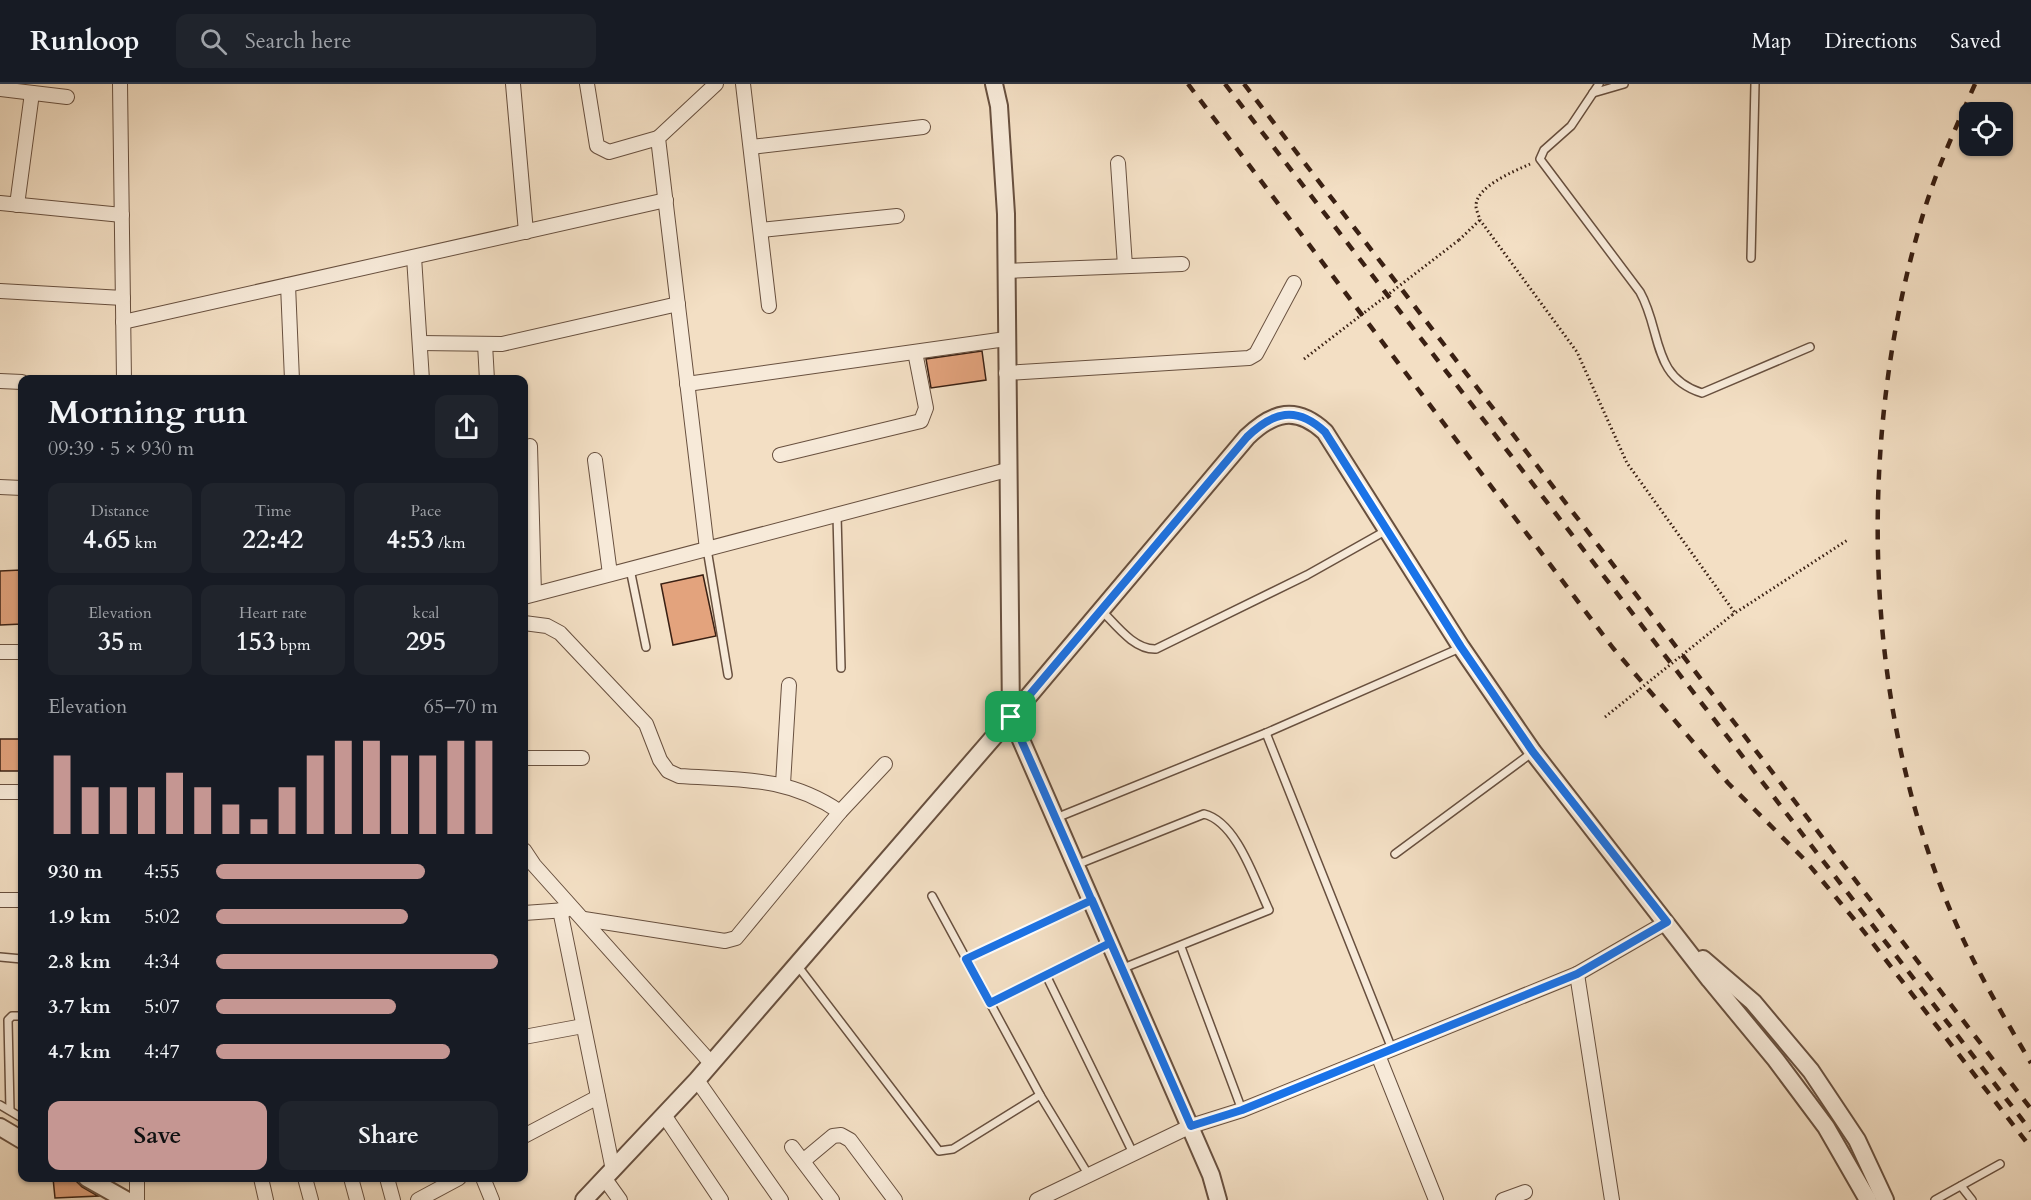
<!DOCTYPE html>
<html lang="en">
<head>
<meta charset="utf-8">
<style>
	body { margin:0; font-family:Cardo,serif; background:#20242c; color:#f1f3f6; height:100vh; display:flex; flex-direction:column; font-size:22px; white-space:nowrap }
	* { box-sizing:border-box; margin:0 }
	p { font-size:20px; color:#9ea1a6 }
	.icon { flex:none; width:33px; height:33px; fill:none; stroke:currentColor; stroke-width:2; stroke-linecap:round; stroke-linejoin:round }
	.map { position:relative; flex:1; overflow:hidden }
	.panel { position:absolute; left:18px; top:291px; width:510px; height:807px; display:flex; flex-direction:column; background:#171b24; border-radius:12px; box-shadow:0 2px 4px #0004 }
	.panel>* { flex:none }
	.buttons { position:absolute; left:1959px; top:18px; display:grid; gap:12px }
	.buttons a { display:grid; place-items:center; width:54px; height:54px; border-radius:12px; background:#171b24; box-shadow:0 2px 4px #0004; font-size:30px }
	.pin { position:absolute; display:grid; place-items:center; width:51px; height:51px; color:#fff; margin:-26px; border-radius:12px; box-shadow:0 3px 9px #0006 }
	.round { display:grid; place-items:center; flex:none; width:63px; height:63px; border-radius:12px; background:#20242c }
	.summary { display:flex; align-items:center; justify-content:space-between; height:102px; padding:0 30px }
	h1 { font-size:33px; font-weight:700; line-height:45px }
	.stats { display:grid; grid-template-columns:repeat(3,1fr); gap:9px; height:102px; padding:6px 30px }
	.stats div { display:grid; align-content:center; border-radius:12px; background:#20242c; text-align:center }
	.stats b { font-size:26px; font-weight:700 }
	.stats small { font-size:16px; font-weight:400 }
	.stats p { font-size:16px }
	.chart { height:168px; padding:12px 30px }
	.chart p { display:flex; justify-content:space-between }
	.chart svg { width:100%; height:108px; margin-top:6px; stroke:#c59692; stroke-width:6 }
	.primary-button { display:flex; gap:12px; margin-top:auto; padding:12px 30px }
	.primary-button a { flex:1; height:69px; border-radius:12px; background:#c59692; color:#111; font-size:24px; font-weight:700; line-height:69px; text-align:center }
	.primary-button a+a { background:#20242c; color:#f1f3f6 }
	ul { padding:0 30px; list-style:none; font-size:20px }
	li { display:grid; grid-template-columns:96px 72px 1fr; align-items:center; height:45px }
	li i { height:15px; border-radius:8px; background:#c59692 }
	header { display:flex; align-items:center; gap:36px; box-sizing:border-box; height:84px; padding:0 30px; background:#171b24; border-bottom:2px solid #363941 }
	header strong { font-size:28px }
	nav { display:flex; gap:33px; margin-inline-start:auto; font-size:21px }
	.search { width:420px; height:54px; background:#20242c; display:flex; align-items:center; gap:15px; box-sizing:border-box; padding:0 21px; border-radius:12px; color:#9ea1a6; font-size:22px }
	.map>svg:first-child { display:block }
</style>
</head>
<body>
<header>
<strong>Runloop</strong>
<div class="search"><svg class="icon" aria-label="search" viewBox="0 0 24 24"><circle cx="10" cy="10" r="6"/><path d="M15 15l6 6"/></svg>Search here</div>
<nav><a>Map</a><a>Directions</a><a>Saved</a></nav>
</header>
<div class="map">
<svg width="2031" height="1116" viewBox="0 0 2031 1116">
	<rect width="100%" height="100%" fill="#f3dfc4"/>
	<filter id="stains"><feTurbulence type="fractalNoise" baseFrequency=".00333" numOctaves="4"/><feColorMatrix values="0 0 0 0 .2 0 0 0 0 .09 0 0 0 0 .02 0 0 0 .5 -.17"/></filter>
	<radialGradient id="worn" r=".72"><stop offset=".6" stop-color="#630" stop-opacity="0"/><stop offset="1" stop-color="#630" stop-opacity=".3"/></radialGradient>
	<g fill="#e3a37d" stroke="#3a2013" stroke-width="1.5">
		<polygon points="982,267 986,296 931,304 926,275"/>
		<polygon points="21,486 22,540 0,541 0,487"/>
		<polygon points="703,491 716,552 673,561 661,500"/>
		<rect x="0" y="655" width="22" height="32"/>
		<polygon points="53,1094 73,1094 82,1103 98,1112 55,1114"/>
	</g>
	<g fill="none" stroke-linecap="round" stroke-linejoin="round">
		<g stroke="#68503f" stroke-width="10">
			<g id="service">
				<path d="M1599,0L1571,42L1544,66L1540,75L1640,208C1662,247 1651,293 1702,309L1810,263"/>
				<polyline points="1593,9 1624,0"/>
				<polyline points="1751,174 1755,0"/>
				<polyline points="837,431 841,584"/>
				<polyline points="707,465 728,591"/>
				<polyline points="630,485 646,563"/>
				<path d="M1101,526C1116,541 1134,566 1156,565L1307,491L1387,446"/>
				<polyline points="1266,649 1392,965"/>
				<polyline points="1056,734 1266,649 1460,564"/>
				<polyline points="1395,770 1533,668"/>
				<path d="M1076,781L1204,730C1237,738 1255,797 1269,826L1121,885"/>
				<polyline points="932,812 1040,1011 1088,1090"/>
				<polyline points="1181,863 1242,1026"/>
				<polyline points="0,873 22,875"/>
				<polyline points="966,875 1092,816"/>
				<polyline points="797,881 939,1067 953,1065 1040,1011"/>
				<polyline points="1046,891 1133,1069"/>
				<polyline points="990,919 1109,860"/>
				<polyline points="0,1021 22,1034"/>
				<polyline points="10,1026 8,936 12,932 22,932"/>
				<polyline points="1961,1102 1972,1116"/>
				<polyline points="1935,1116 2000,1080"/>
			</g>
		</g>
		<g stroke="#68503f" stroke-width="16">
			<g id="minor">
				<polyline points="120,0 124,296"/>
				<polyline points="513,0 526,148"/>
				<polyline points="587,0 597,62 609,68 658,54"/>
				<polyline points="743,0 769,222"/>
				<polyline points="0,5 67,13"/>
				<polyline points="751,63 923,43"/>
				<polyline points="1118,79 1125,182"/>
				<polyline points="0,119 122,131"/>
				<polyline points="17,121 32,9"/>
				<polyline points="761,146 897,132"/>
				<polyline points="414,173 422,296"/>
				<polyline points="1006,187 1182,180"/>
				<polyline points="288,201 292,296"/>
				<polyline points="0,207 123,214"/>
				<polyline points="123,238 666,116"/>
				<polyline points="420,259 502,260 678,220"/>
				<polyline points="485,260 487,296"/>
				<polyline points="1006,289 1249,274 1256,270 1294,199"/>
				<polyline points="0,297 22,298"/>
				<polyline points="687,300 1006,255"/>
				<polyline points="530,362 534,510"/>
				<polyline points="780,371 921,337 926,324 915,268"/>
				<polyline points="595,376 610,490"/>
				<polyline points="0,403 22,404"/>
				<polyline points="707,465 658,54 716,0"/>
				<polyline points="524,513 1007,386"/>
				<path d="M524,539L547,542L560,549L646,640L660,676L668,687L679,692C740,696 788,692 840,728"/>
				<polyline points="0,568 22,568"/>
				<polyline points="524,674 582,674"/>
				<polyline points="783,700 789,601"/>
				<polyline points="0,708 22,708"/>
				<polyline points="524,766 534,781 711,979"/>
				<polyline points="0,816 22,816"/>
				<polyline points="560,826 613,1086"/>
				<polyline points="524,829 566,826"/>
				<polyline points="584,835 725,857 736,854 840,728 885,680"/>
				<polyline points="1577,890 1612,1116"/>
				<polyline points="524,953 583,942"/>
				<polyline points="1378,971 1436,1116"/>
				<polyline points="697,996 781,1116"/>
				<polyline points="664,1031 721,1116"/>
				<polyline points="524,1052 598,1013"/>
				<polyline points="792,1063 832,1116"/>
				<polyline points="803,1077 833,1052 841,1051 850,1056 895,1116"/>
				<polyline points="137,1094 137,1116"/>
				<polyline points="261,1094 266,1116"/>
				<polyline points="305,1094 311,1116"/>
				<polyline points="351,1094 357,1116"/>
				<polyline points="387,1094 393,1116"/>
				<polyline points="483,1094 492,1116"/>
				<polyline points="605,1095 620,1116"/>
				<polyline points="418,1116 459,1094"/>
				<polyline points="1037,1116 1191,1042 1242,1026 1577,890 1667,838"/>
				<polyline points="1503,1116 1525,1108"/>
			</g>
		</g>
		<g stroke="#68503f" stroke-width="20">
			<g id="tertiary">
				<polyline points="994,0 999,22 1006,130 1011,633 1211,1091 1218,1116"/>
				<polyline points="1703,875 1753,918 1811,987 1857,1056 1885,1116"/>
				<polyline points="0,1043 22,1056"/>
				<polyline points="87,1094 126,1116"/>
				<path d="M584,1116L697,996L1011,633L1247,353C1273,328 1296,321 1325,348L1461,563L1533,668L1710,896L1776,976L1826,1043L1868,1116"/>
			</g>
		</g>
		<g stroke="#3a2013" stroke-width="3" stroke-dasharray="1.5 3" stroke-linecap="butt">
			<path d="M1530,80C1515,87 1476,102 1476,122C1476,126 1479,132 1480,136L1577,268L1627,379L1735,529"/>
			<polyline points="1459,156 1480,136"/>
			<polyline points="1732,531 1849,455"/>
		</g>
		<use href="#service" stroke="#f7ead9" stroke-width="7"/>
		<use href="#minor" stroke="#f7ead9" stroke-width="14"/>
		<use href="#tertiary" stroke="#f7ead9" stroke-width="16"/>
		<g stroke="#3a2013" stroke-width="4.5" stroke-dasharray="10 10" stroke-linecap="butt">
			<polyline points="1188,0 1613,564 1728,699 1805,776 1858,840 2031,1064"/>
			<polyline points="1225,0 2031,1047"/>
			<polyline points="1244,0 2031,1025"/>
			<path d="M1975,0C1957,41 1938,82 1925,124C1855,350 1860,626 1958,844C1979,891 2005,935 2031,979"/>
		</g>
		<g stroke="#3a2013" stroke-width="3" stroke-dasharray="1.5 3" stroke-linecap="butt">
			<polyline points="1304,275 1459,156"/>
			<polyline points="1605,633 1732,531"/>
		</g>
	</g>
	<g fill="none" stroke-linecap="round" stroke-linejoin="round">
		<g stroke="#fff" stroke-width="12">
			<path id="route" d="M1011,633C1044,708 1078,784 1110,859L990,919L966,875L1092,816L1191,1042L1242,1026L1577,890L1667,838L1533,668L1461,563L1325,348C1296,321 1273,328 1247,353L1011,633"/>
		</g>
		<use href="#route" stroke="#1a73e8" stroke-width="8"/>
	</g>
	<rect width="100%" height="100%" filter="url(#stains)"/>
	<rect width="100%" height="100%" fill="url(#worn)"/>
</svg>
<div class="buttons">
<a><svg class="icon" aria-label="locate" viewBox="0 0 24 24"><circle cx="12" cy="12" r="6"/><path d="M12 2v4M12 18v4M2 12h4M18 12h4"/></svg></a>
</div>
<div class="pin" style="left:1011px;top:633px;background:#1e9e55"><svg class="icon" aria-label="arrive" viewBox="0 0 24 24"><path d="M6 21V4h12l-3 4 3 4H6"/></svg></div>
<section class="panel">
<div class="summary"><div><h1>Morning run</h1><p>09:39 · 5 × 930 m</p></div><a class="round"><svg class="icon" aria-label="share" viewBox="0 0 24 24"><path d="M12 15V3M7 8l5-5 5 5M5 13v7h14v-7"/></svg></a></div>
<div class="stats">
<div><p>Distance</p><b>4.65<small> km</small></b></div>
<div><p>Time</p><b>22:42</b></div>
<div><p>Pace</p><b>4:53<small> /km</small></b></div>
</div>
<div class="stats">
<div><p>Elevation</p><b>35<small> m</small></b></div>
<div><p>Heart rate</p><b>153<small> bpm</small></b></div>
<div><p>kcal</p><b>295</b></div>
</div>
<div class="chart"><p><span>Elevation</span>65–70 m</p>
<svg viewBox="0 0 160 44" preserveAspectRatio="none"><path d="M5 44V12M15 44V25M25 44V25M35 44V25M45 44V19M55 44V25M65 44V32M75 44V38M85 44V25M95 44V12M105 44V6M115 44V6M125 44V12M135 44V12M145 44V6M155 44V6"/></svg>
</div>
<ul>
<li><b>930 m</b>4:55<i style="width:74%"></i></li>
<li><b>1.9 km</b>5:02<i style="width:68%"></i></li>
<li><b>2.8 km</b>4:34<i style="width:100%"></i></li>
<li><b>3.7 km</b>5:07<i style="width:64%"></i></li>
<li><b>4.7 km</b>4:47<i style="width:83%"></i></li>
</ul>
<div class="primary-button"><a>Save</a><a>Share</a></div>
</section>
</div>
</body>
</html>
